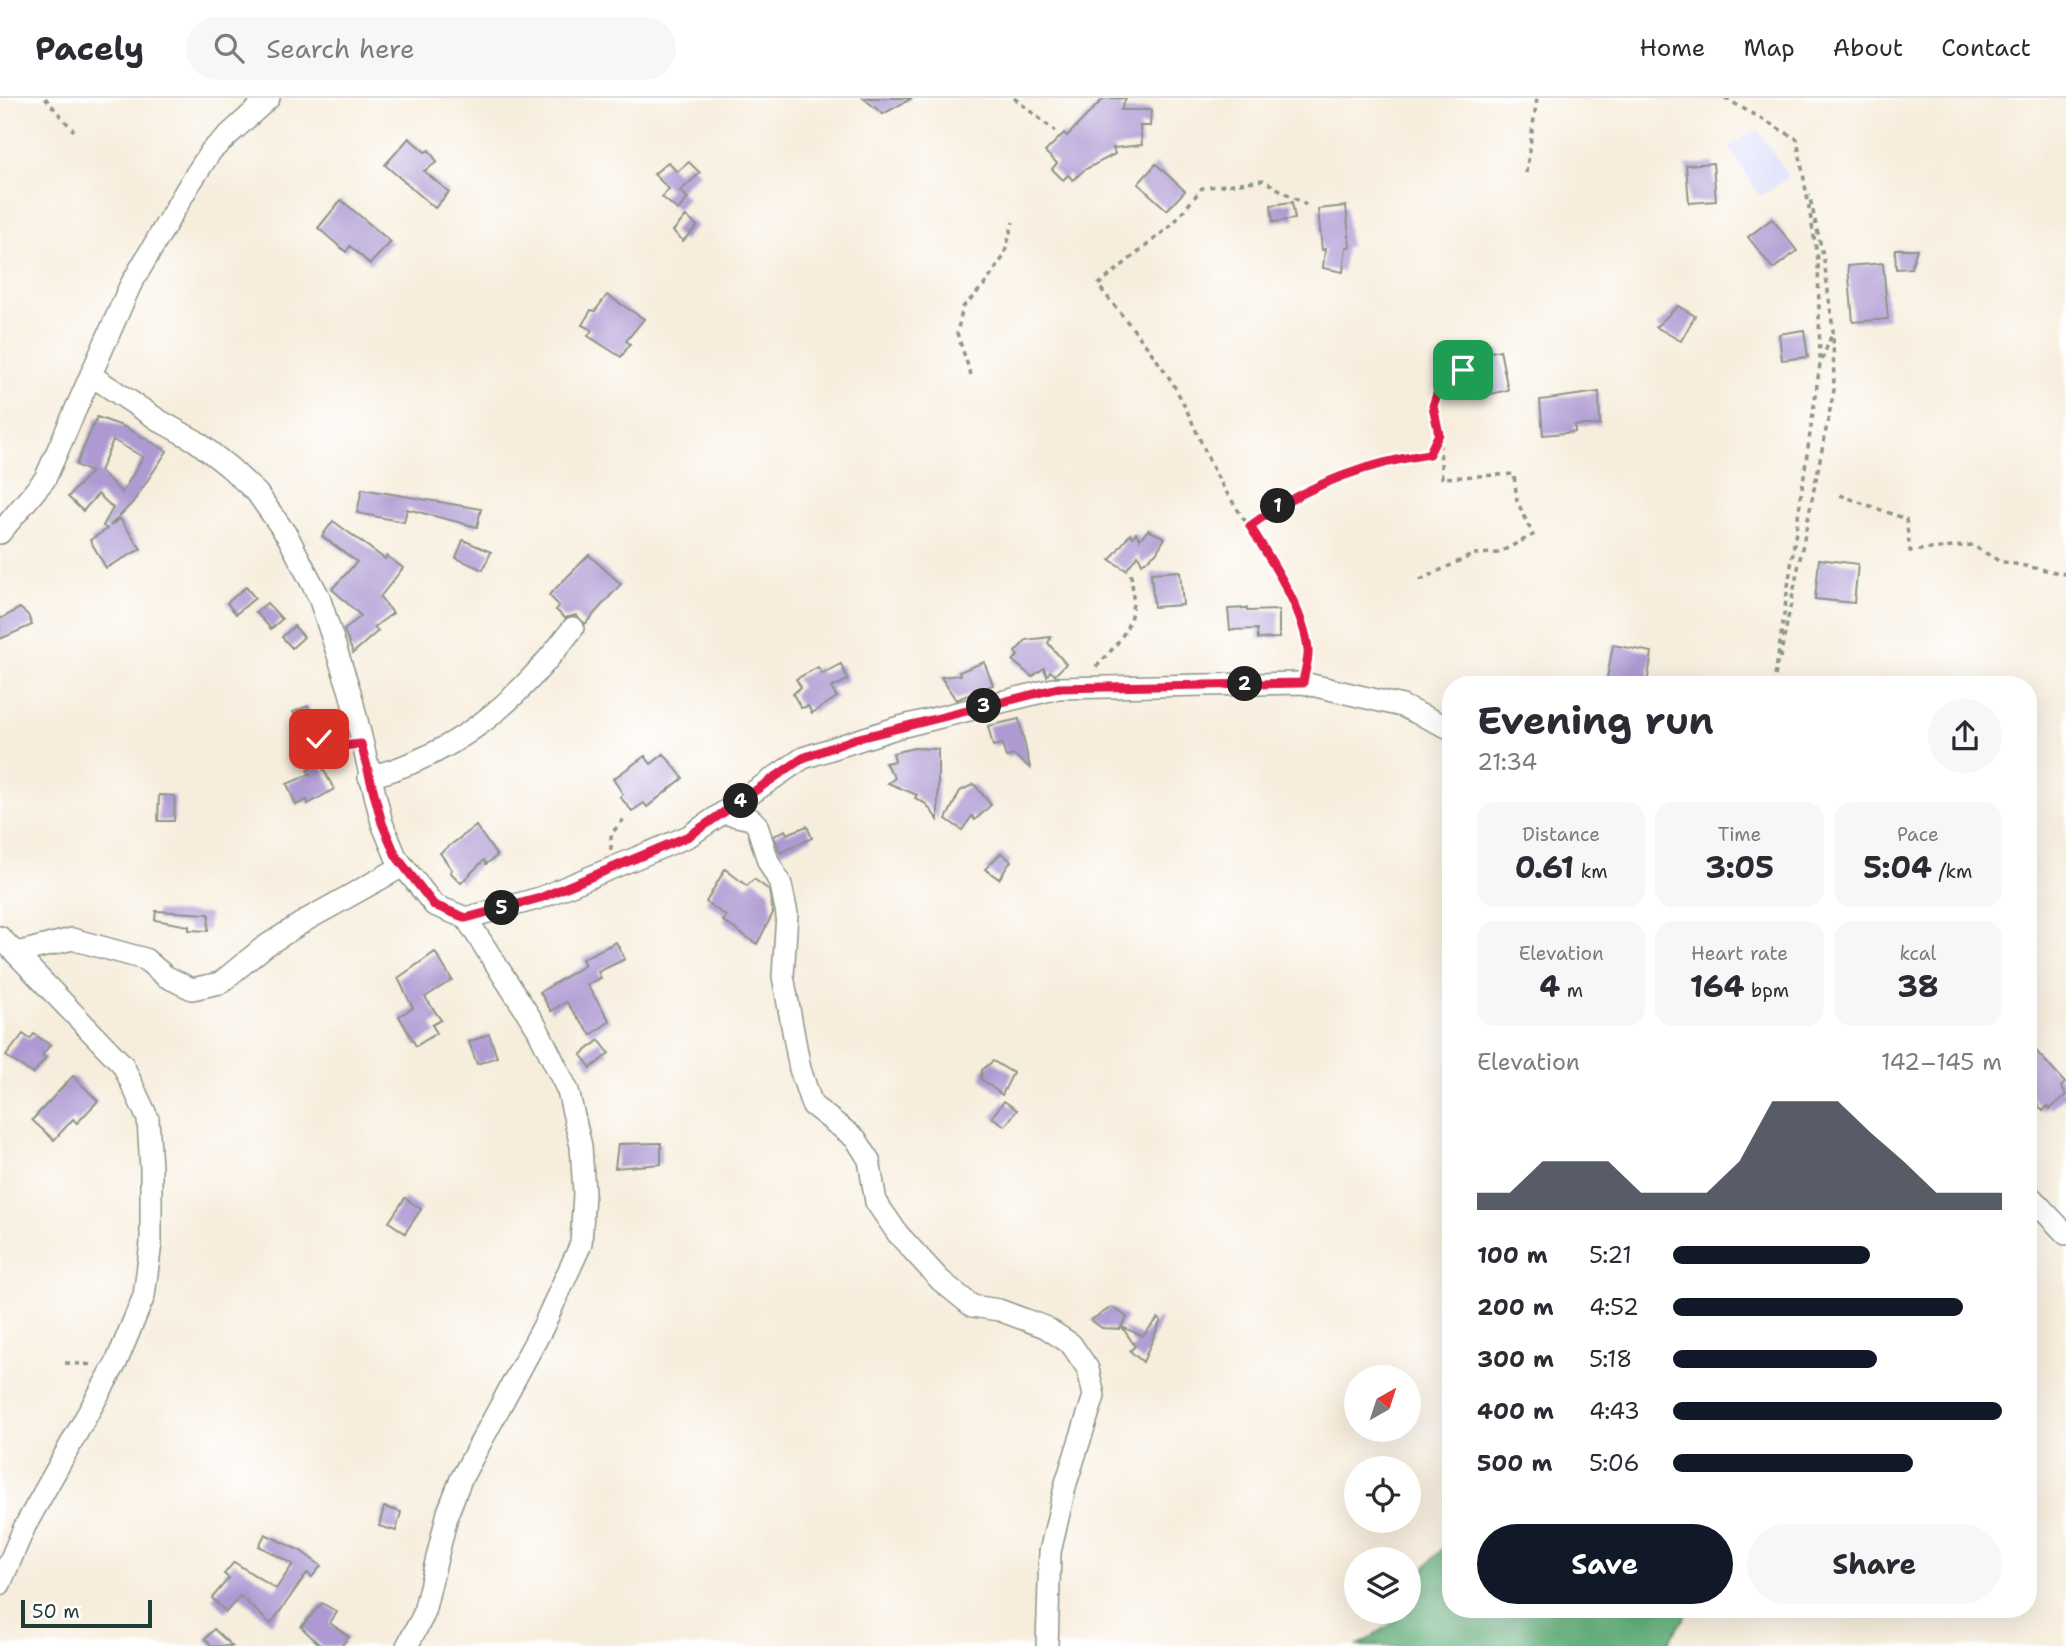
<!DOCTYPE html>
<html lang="en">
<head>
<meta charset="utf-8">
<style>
	body { margin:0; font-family:"Shantell Sans",sans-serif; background:#f7f7f7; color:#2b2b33; height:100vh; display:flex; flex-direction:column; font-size:26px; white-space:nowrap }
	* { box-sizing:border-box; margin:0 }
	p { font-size:23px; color:#7c7c81 }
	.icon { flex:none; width:38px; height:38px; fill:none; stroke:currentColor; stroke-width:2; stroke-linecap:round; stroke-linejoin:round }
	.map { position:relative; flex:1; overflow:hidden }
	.drawer { position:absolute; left:1442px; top:578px; width:595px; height:942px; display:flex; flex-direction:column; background:#fff; border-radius:28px; box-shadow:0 7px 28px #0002 }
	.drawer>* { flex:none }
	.needle { width:46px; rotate:39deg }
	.tools { position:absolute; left:1344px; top:1267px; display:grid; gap:14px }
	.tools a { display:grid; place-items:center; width:77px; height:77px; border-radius:50%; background:#fff; box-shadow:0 7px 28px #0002; font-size:35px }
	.scale { position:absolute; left:21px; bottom:18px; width:131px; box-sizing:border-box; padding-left:7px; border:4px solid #1f3d34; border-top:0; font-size:19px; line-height:24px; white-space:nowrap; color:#1f3d34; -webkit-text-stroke:5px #fff; paint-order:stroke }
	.pin { position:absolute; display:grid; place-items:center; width:60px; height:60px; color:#fff; margin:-30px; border-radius:14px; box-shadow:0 4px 10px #0006 }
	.km { position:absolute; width:35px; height:35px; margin:-18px; border-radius:50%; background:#222; color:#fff; font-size:19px; line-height:35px; text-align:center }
	.round { display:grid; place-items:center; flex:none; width:74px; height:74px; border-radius:37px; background:#f7f7f7 }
	.overview { display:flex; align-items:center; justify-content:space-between; height:119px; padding:0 35px }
	h1 { font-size:38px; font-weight:700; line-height:52px }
	.stats { display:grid; grid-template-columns:repeat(3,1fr); gap:10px; height:119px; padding:7px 35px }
	.stats div { display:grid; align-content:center; border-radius:18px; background:#f7f7f7; text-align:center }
	.stats b { font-size:30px; font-weight:700 }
	.stats small { font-size:19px; font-weight:400 }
	.stats p { font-size:19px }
	.chart { height:196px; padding:14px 35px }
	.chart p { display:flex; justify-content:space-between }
	.chart svg { width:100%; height:126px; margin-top:7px; fill:#111827; opacity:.7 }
	.cta { display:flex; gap:14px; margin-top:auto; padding:14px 35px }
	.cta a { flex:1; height:80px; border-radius:42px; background:#111827; color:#fff; font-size:28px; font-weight:700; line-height:80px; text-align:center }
	.cta a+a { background:#f7f7f7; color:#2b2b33 }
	ul { padding:0 35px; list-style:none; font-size:23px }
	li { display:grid; grid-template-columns:112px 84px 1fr; align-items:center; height:52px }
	li i { height:18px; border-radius:9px; background:#111827 }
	header { display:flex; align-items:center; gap:42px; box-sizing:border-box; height:98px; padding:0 35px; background:#fff; border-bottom:2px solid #e1e1e2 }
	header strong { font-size:33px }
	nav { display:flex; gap:38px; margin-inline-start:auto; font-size:24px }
	.search { width:490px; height:63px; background:#f7f7f7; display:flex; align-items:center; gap:18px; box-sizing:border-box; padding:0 24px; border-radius:38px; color:#7c7c81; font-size:26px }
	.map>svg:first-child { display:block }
</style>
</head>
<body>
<header>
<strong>Pacely</strong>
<div class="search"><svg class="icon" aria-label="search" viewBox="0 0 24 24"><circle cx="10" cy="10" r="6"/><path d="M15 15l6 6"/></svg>Search here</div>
<nav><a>Home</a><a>Map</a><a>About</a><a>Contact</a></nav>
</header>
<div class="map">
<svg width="2066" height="1548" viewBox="0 0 2066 1548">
	<rect width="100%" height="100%" fill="#fff"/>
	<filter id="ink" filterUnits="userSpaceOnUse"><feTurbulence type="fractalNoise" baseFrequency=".0143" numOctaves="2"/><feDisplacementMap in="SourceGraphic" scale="14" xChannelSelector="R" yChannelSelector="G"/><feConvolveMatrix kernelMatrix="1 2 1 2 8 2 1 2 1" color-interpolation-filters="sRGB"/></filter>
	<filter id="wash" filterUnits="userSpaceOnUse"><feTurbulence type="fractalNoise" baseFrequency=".00686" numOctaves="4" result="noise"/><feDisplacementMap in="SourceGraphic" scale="28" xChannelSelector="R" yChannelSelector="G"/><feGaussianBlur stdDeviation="1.57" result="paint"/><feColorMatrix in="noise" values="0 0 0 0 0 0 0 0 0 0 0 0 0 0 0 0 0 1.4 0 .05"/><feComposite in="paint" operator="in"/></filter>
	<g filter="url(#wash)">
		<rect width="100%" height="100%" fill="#f7eddc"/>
		<polygon fill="#d4d8f9" points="1758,31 1789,79 1760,98 1728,49"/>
		<path fill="#65b27d" stroke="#427858" stroke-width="2" d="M1451,1444V1510H1690L1666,1548H1358L1397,1522L1401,1514H1409C1409,1487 1430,1460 1451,1444Z"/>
		<g id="blocks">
			<g fill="#ae99d3" fill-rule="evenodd">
				<polygon points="863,0 912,0 883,16"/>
				<polygon points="1104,0 1126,0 1121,12 1151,12 1150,28 1140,28 1142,47 1113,50 1115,56 1084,72 1073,82 1068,77 1063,82 1052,71 1057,65 1045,54 1064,35 1067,38"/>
				<polygon points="409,40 425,54 429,52 437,64 424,73 449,94 435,110 385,67"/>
				<polygon points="668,64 677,74 689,64 700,75 680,93 688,100 678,112 662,99 669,91 654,76"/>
				<polygon points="1713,65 1716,103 1689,105 1686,67"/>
				<polygon points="1156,66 1185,93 1167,112 1138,86"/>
				<polygon points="341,102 391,144 370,166 350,148 346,154 318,130"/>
				<polygon points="1292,104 1295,121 1273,124 1271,107"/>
				<polygon points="1346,108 1350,149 1346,149 1343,174 1323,170 1325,151 1322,152 1318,111"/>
				<polygon points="686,118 697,128 683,143 673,133"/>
				<polygon points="1772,121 1797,153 1773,171 1748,139"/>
				<polygon points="1895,151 1917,151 1911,170 1896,171"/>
				<polygon points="1883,165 1888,221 1853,224 1848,168"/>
				<polygon points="607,197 644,221 626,243 630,246 621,259 588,238 592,232 582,227 591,212 595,213"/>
				<polygon points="1678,208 1695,218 1681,243 1656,229"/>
				<polygon points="1804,232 1808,259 1782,262 1779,236"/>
				<polygon points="1500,252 1508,292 1486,297 1478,257"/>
				<polygon points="1599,294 1600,327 1575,327 1575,334 1543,337 1540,302"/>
				<path d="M97,319L125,329L167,353L133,404L110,428L120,421L141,451L106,470L90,442L107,431L103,428L113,410L98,396L83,413L68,399L91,374L76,367ZM113,342L143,359L122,395L100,373Z"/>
				<polygon points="362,391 481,411 477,429 407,411 404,424 357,415"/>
				<polygon points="333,423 385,461 387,458 403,470 380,499 393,515 374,529 378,533 353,555 344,532 361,518 332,491 357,464 322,438"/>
				<polygon points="1148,432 1165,440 1156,455 1142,466 1138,457 1126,472 1110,462 1130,436 1133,439 1136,435 1140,441"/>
				<polygon points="463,442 491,454 483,472 456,460"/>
				<polygon points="589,457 621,486 585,526 576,517 565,520 556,512 559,508 549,497"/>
				<polygon points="1819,461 1858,466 1854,505 1815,501"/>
				<polygon points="1180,473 1183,507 1154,509 1151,475"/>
				<polygon points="246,489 255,500 236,516 227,505"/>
				<polygon points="267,505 282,521 271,531 256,514"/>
				<polygon points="20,510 28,517 32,527 0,541 0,521"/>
				<polygon points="1247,510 1247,513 1279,512 1279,540 1258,541 1257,531 1230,532 1228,511"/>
				<polygon points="294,528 304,539 292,550 282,539"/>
				<polygon points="1051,539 1048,545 1066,566 1055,577 1050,573 1047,578 1044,570 1032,579 1013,563 1018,558 1015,554 1026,542"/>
				<polygon points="1613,547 1652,554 1647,586 1606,586"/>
				<polygon points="984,564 993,587 956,602 941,579 960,577 959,574"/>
				<polygon points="841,566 848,582 831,590 837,599 812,615 808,608 801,610 793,596 801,589 796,581 818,569 822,576"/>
				<polygon points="308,608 316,627 302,633 293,614"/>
				<polygon points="1019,621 1030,670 1014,657 1006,659 1002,646 993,648 988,628"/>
				<polygon points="914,650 938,651 938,722 926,706 915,700 917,697 888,685 895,680 885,665 895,663 893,655"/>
				<polygon points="664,656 683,680 647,709 644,705 632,713 620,699 623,696 613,681 645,658 651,666"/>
				<polygon points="320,665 334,691 308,706 307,702 296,707 287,686 310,676 307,672"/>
				<polygon points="974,686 991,707 975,722 972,718 962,732 946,721 960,693"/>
				<polygon points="159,697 175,698 174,723 158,723"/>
				<polygon points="476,728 497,758 486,766 484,762 461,785 450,774 452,772 440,755"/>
				<polygon points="807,728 812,740 780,755 774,738 785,732 787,736"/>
				<polygon points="1001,755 1011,763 999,781 985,771"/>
				<polygon points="725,771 747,788 754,781 769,792 773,815 757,846 723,823 726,818 706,804"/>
				<polygon points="156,813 209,816 208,833 189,832 189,828 155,822"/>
				<polygon points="616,844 625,861 598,874 601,880 587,887 610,923 591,937 566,904 551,913 540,894 585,867 582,861"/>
				<polygon points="435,854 452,882 425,899 441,922 432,927 437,935 416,948 399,918 413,910 398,880"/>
				<polygon points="23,936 30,941 34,936 50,947 42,957 46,960 33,976 6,958"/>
				<polygon points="489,936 497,959 477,966 469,944"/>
				<polygon points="599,942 609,955 591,970 581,957"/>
				<polygon points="2028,944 2065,985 2061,989 2066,997 2050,1011 2048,1008 2043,1013 2028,995"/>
				<polygon points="993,963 1013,975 1002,997 981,981 982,972"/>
				<polygon points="73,978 98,1003 77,1025 73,1021 54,1042 32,1022"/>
				<polygon points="1004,1003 1017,1012 1005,1028 992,1019"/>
				<polygon points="661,1045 661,1066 615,1070 618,1046"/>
				<polygon points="405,1100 421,1111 405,1135 389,1124"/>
				<polygon points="1112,1209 1127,1219 1120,1231 1102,1230 1091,1222"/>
				<polygon points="1158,1220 1161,1222 1143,1264 1130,1253 1135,1248 1122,1229 1143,1238"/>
				<polygon points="384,1409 401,1414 396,1433 379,1428"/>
				<polygon points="265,1436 301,1453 321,1468 312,1479 307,1475 271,1526 240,1498 226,1514 212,1500 229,1480 224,1476 234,1464 276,1491 293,1466 259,1448"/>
				<polygon points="322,1505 337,1514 330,1525 349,1539 341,1548 321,1548 301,1529"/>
				<polygon points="214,1531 232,1548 212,1548 205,1541"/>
			</g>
		</g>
	</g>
	<g filter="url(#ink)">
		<use href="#blocks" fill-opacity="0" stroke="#8b9588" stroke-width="2"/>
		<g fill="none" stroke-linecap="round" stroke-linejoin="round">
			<g stroke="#8b9588" stroke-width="24">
				<g id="minor">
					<polyline points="92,278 160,323 196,343 229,369 257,395 288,439 319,499 350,594 382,725 396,759 434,807 466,820 537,930 568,993 581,1048 584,1095 581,1146 543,1229 461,1381 448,1414 423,1518 407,1548"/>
					<polyline points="0,435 45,381 130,188 189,87 211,53 269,0"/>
					<path d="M369,679C457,657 519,602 573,530"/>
					<polyline points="723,715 751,721 757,727 768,763 781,787 787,816 783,878 800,971 812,1007 856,1041 869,1062 876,1104 898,1136 940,1182 972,1208 999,1212 1045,1229 1071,1246 1088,1271 1094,1298 1066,1385 1050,1454 1047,1548"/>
					<polyline points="466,820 540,800 689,738 803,660 896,630 1058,590 1303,585 1402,608 1451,631"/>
					<polyline points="0,839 123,967 148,1021 151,1071 151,1145 144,1198 116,1265 25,1428 0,1486"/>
					<polyline points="17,855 72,841 145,861 165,878 192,891 220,885 264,849 308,821 403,768"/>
					<polyline points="2028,1096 2066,1136"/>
				</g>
			</g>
			<g stroke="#8b9588" stroke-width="3.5" stroke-dasharray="5 5" stroke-linecap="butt">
				<polyline points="45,0 74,33"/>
				<polyline points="1014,0 1055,33"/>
				<polyline points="1725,0 1797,41 1818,162 1820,266 1774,586"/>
				<polyline points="1526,75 1537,0"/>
				<polyline points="1822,262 1833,233"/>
				<polyline points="971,277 957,235 963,209 986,185 1004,158 1013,124"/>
				<polyline points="1840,397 1906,421 1910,453 1972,447 1999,463 2066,476"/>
				<path d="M1250,428C1305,388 1362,366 1429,356L1439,336L1433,308L1441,284L1463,272L1469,265"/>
				<polyline points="1420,482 1474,456 1498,455 1533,437 1517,403 1514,376 1442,380 1439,336"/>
				<polyline points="1780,560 1834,292 1833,231 1824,162 1809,96"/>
				<path d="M1306,568C1315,512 1246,429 1219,382C1200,346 1187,305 1164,272C1143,242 1120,215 1098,187L1173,126L1202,90L1263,82L1306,107"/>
				<path d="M1096,569C1128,536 1139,519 1130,472"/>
				<polyline points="319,641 333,649 345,648"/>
				<polyline points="611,752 611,736 625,720"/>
				<polyline points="65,1265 95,1267"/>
			</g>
			<use href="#minor" stroke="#fff" stroke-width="21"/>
		</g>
	</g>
	<g fill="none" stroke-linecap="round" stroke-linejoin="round" filter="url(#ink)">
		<g stroke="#fff" stroke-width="14">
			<path id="route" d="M319,641L333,649L361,646L382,725L396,758L434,807L466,820L540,800L689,738L803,660L855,641L1058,590L1303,585C1304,575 1309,562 1308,552C1305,513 1270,461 1250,428C1304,388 1362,366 1429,356L1439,336L1433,308L1441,284L1463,272"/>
		</g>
		<use href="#route" stroke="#e11d48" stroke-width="9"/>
	</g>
</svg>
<div class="tools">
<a><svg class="needle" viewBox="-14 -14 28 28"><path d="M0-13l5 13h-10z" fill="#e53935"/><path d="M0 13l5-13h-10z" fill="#7c7c81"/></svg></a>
<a><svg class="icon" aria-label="locate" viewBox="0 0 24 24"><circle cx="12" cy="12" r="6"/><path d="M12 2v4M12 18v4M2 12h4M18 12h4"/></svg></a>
<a><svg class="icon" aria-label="layers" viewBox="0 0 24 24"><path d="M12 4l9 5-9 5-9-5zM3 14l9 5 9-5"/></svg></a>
</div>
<div class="scale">50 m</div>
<div class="pin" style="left:1463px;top:272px;background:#1e9e55"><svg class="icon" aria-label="arrive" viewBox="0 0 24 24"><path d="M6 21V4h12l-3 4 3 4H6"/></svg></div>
<div class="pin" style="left:319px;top:641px;background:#d93025"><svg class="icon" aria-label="check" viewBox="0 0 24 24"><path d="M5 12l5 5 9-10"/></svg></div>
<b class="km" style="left:1278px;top:408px">1</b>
<b class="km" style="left:1245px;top:586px">2</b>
<b class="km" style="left:984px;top:608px">3</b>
<b class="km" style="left:741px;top:703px">4</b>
<b class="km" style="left:502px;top:810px">5</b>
<section class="drawer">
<div class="overview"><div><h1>Evening run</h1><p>21:34</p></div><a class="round"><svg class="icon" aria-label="share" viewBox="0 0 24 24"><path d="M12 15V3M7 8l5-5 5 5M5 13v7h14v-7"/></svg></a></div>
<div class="stats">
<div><p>Distance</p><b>0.61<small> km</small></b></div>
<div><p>Time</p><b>3:05</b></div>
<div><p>Pace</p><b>5:04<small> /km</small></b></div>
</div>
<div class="stats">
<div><p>Elevation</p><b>4<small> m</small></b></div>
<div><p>Heart rate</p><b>164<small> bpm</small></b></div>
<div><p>kcal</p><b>38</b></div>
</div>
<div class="chart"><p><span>Elevation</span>142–145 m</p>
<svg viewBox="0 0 160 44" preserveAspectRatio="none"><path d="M0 44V38L10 38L20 27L30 27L40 27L50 38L60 38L70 38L80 27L90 6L100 6L110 6L120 17L130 27L140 38L150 38L160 38V44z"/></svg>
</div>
<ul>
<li><b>100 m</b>5:21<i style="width:60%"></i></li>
<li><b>200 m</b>4:52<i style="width:88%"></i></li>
<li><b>300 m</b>5:18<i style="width:62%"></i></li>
<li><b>400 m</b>4:43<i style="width:100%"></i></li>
<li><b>500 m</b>5:06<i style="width:73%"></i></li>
</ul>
<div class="cta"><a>Save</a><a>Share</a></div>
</section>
</div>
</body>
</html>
